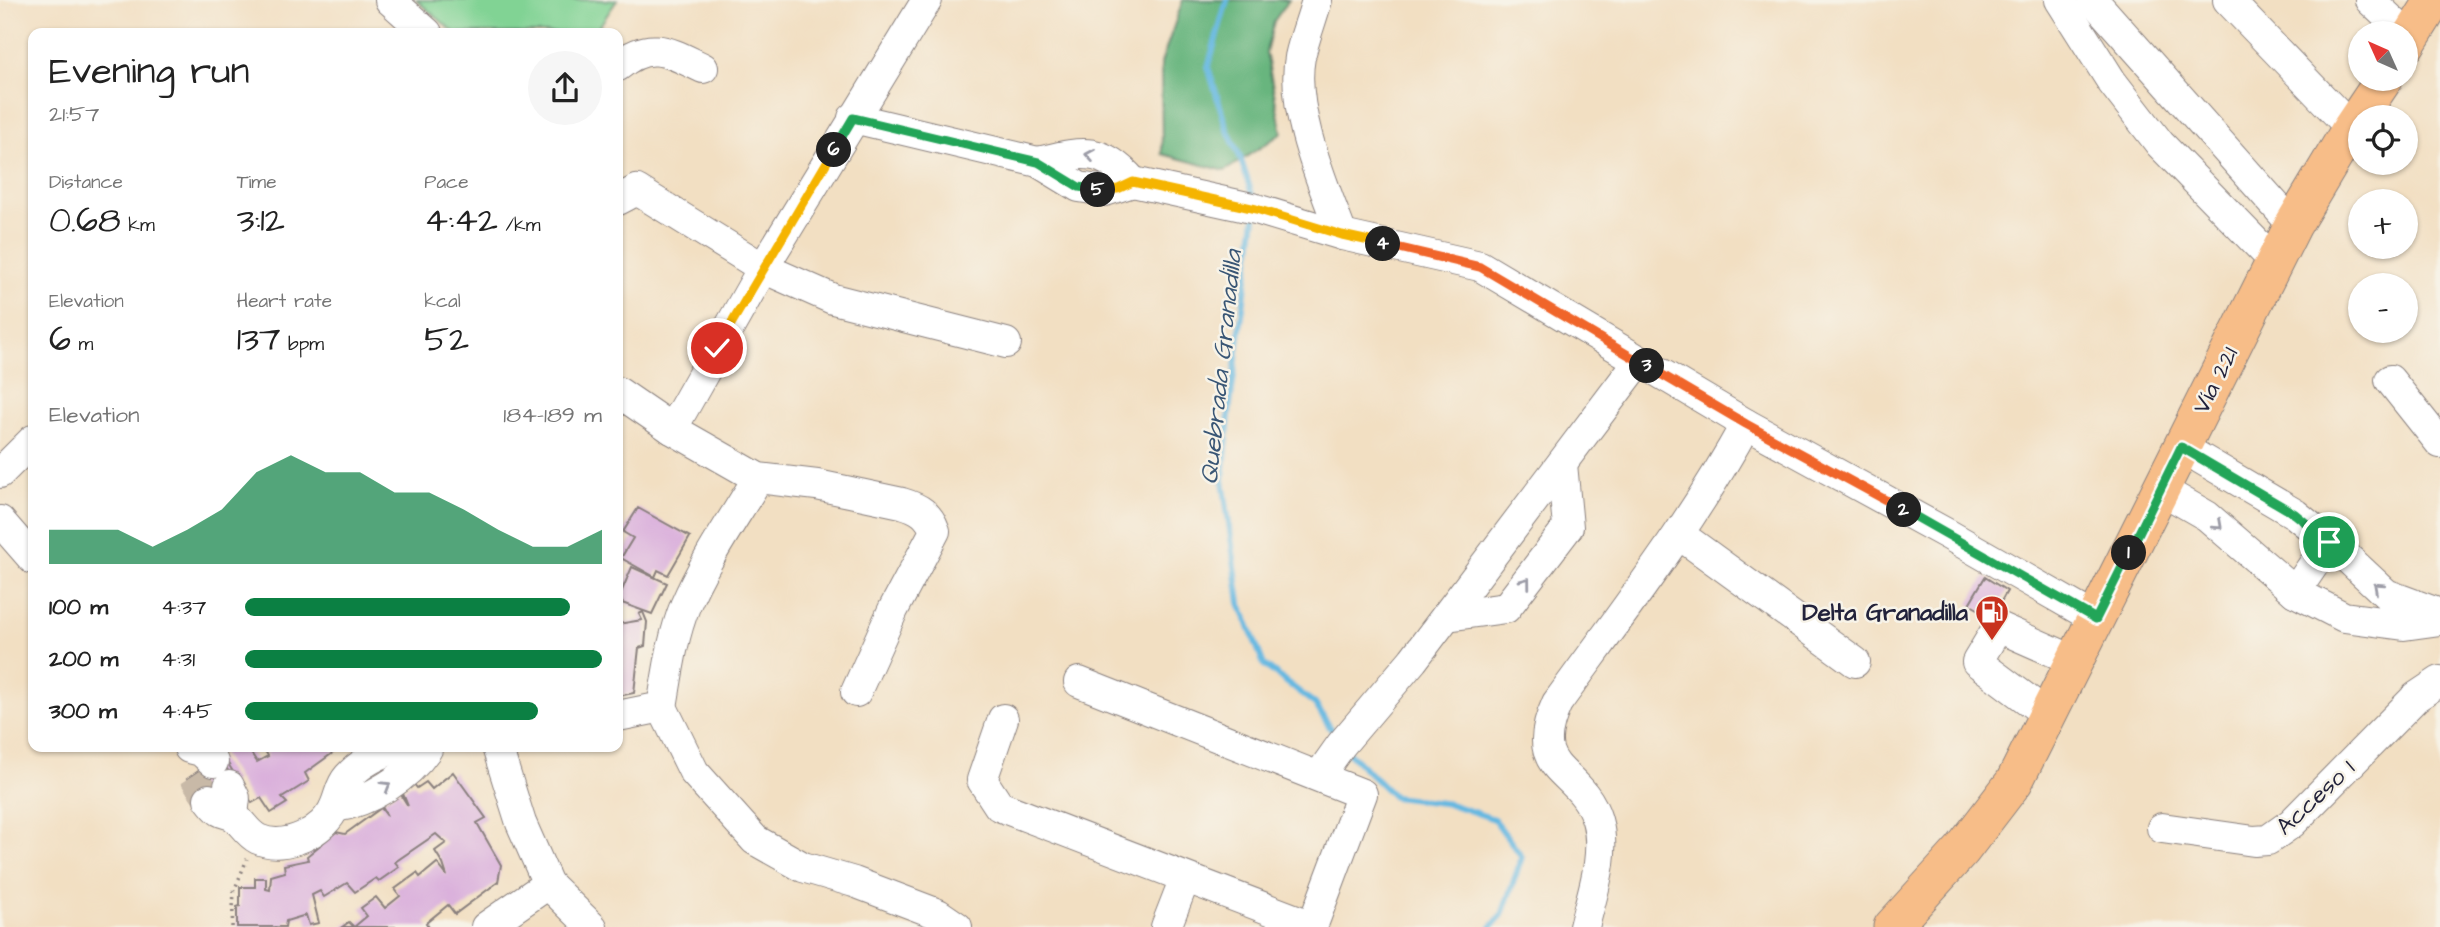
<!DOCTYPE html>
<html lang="en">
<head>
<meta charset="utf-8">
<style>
	body { margin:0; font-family:"Architects Daughter",sans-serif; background:#f6f6f6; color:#222; height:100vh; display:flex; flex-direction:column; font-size:26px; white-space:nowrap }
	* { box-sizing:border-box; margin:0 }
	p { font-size:23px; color:#767676 }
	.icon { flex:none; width:38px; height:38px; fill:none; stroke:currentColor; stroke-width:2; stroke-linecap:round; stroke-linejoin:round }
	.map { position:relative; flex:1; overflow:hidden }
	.side { position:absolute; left:28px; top:28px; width:595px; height:724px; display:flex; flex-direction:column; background:#fff; border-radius:14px; box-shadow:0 2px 5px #0004 }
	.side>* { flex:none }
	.needle { width:46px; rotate:315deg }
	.controls { position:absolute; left:2348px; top:21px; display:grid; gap:14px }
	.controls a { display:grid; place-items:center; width:70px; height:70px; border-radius:50%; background:#fff; box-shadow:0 2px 5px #0004; font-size:35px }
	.pin { position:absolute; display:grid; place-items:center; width:60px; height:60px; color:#fff; margin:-30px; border:4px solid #fff; border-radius:50%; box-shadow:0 2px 7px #0007 }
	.km { position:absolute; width:35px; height:35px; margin:-18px; border-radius:50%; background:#222; color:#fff; font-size:19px; line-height:35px; text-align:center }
	.round { display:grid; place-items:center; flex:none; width:74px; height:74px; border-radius:37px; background:#f6f6f6 }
	.summary { display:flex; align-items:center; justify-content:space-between; height:119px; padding:0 21px }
	h1 { font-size:38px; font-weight:600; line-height:52px }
	.stats { display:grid; grid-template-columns:repeat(3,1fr); gap:10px; height:119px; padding:7px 21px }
	.stats div { display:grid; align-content:center }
	.stats b { font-size:35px; font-weight:600 }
	.stats small { font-size:19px; font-weight:400 }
	.stats p { font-size:19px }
	.chart { height:196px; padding:14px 21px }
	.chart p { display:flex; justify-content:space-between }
	.chart svg { width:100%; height:126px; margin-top:7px; fill:#0b8043; opacity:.7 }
	ul { padding:0 21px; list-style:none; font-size:23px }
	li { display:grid; grid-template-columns:112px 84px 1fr; align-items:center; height:52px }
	li i { height:18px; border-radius:9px; background:#0b8043 }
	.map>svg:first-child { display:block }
</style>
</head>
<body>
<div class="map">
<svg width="2440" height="927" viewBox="0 0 2440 927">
	<rect width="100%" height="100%" fill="#f7f3e8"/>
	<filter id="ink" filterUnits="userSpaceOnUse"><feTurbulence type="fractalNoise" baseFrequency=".0143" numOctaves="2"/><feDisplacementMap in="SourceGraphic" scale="14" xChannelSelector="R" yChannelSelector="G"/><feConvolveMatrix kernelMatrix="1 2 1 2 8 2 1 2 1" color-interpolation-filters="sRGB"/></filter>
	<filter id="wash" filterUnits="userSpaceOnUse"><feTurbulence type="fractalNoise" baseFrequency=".00686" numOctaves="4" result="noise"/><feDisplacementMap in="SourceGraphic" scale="28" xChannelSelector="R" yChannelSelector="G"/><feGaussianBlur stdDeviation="1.57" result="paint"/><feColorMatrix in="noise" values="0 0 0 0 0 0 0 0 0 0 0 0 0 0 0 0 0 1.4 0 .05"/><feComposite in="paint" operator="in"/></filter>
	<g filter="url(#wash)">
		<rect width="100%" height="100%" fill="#f2dfc2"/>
		<polygon fill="#81d394" stroke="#527a68" stroke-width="2" points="416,0 617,0 595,33 455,33"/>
		<polygon fill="#68b57e" stroke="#456c5c" stroke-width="2" points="1183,0 1289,0 1274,21 1266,52 1282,133 1225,171 1162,154 1161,63"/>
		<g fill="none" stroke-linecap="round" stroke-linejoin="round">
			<g stroke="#65b8e1" stroke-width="6">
				<polyline points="1227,0 1208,67 1227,129 1240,157 1254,201"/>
				<polyline points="1255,218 1230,404 1223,480 1240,603 1264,665 1315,704 1337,738"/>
				<polyline points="1346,750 1394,797 1450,804 1494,819 1522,857 1502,915 1491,927"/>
			</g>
		</g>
		<g id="blocks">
			<g fill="#d9addb">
				<polygon points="638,508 690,537 668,575 658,570 655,577 621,558 633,538 623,532"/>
				<polygon points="632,567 667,583 652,614 622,603 620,595"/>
				<polygon points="1985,577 2007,591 1999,605 1994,602 1987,614 1969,604"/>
				<polygon points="643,612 647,622 645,646 639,648 634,693 618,696 618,624 642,620 639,614"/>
				<polygon points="228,747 247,747 257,762 268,756 263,747 341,747 305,773 309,781 282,798 287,803 271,813 261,798 252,803 221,752"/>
				<polygon points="219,757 235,781 202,803 187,779"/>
				<polygon points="453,772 486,818 477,823 501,865 498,882 455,914 448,905 426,923 429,927 342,927 349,922 354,927 367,916 361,908 376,897 385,908 400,896 395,889 417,873 420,877 437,863 447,876 443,864 435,851 446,843 436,834 395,862 399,867 379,881 376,878 355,892 347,883 324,897 320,891 312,895 319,923 309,925 306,915 286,921 285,927 237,927 237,907 240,906 240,887 255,887 255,878 266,878 266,889 270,890 271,876 285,872 284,865 308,860 307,856 336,832 345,834 381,808 387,816 380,803 398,790 408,806 402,791 413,783 417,788 426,782 432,789"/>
			</g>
		</g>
	</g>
	<g filter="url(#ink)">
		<use href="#blocks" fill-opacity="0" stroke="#8a807e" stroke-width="2"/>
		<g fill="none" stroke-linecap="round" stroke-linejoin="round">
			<polyline stroke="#c8b9a7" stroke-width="30" stroke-dasharray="30 15" stroke-linecap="butt" points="193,775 209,799"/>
			<g stroke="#8a807e" stroke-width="32">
				<g id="minor">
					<polyline points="390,0 427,33"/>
					<path d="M1317,0C1312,19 1304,38 1300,57C1290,110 1324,186 1342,235"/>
					<polyline points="2060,0 2112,82 2160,144 2275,262"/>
					<polyline points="2093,0 2293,225"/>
					<polyline points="2228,0 2351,128"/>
					<polyline points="2370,0 2405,33"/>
					<path d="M618,66C650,39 669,52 703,68"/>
					<polyline points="853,118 1038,162 1079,187 1105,191 1133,182"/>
					<path d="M1038,162C1081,152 1101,145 1133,182"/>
					<polyline points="1133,182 1256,209 1342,235 1480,266 1746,424 1949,535 2096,619"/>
					<polyline points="618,200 637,190 763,268 833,299 1006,343"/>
					<polyline points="2390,380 2440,443"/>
					<path d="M618,392L672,429L758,478L817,485L902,503C919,508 929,514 935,531L893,610L856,692"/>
					<polyline points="672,429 763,268 927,0"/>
					<polyline points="2181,447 2295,514 2339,550 2386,594 2440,614"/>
					<polyline points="0,473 33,440"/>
					<polyline points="2160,489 2207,516 2295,592 2344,617 2404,625 2440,620"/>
					<polyline points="0,521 33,559"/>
					<polyline points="1680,535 1855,662"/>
					<polyline points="2295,592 2329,542"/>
					<polyline points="1447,616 1506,608 1568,527 1562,464"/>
					<polyline points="1079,682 1362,794 1312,927"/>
					<polyline points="662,707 694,772 755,840 803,867 854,882 938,914 957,927"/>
					<polyline points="2048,715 1977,662 1998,627 2075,661"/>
					<path d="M618,716L662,707C668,673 672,638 685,606C704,561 733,520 758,478"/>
					<polyline points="1003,719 982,780 999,806 1312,926"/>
					<polyline points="497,747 521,823 548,884 592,927"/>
					<polyline points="189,748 201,751 213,762"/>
					<polyline points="1319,776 1341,745 1413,660 1639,361"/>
					<polyline points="229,786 235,798 233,815"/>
					<path d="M209,799C212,803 216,808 220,811C225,814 230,813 235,817C243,824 248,834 258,839C285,851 325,832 335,806C340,795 340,786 348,777C362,761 380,753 399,747"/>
					<path d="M335,807C369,802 407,778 427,749"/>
					<polyline points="2162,828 2254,841 2268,840 2292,823 2416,697 2440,681"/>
					<polyline points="486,927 548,884"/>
					<polyline points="1166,927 1185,878"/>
					<path d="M1584,927C1592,893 1607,855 1597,820C1581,766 1524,775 1557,703C1623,612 1692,523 1746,424"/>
				</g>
			</g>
			<g stroke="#8a807e" stroke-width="39">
				<g id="major">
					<polyline points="2406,45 2434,0"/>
					<polyline points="1892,927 1962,850 2014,782 2293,225 2351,128 2384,79"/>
				</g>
			</g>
			<polyline stroke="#8a807e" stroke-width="3.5" stroke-dasharray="2 5" stroke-linecap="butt" points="232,927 234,891 247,859"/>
			<use href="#minor" stroke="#fff" stroke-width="30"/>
			<use href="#major" stroke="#f7bd88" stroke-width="37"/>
		</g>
		<defs><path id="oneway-chevron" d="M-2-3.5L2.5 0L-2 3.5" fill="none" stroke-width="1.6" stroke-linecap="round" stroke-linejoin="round" transform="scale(1.75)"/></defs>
		<g stroke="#9c9ca7">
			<use href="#oneway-chevron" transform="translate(1090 155) rotate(-170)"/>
			<use href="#oneway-chevron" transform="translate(2218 525) rotate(42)"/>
			<use href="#oneway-chevron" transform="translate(1526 582) rotate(-53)"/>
			<use href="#oneway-chevron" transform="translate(2378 587) rotate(-138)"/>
			<use href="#oneway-chevron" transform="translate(386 786) rotate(-31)"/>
		</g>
	</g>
	<g fill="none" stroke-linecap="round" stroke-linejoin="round" filter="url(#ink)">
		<g stroke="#fff" stroke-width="14">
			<polyline id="split-1" points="2129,553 2181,447 2295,514 2329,542"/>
		</g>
		<g stroke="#fff" stroke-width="14">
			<polyline id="split-2" points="1904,510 2096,619 2129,553"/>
		</g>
		<g stroke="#fff" stroke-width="14">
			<polyline id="split-3" points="1647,366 1746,424 1904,510"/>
		</g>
		<g stroke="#fff" stroke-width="14">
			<polyline id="split-4" points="1383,244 1480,267 1647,366"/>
		</g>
		<g stroke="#fff" stroke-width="14">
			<polyline id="split-5" points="1098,190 1118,189 1133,182 1256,209 1342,235 1383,244"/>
		</g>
		<g stroke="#fff" stroke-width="14">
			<polyline id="split-6" points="834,150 853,118 1038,162 1079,187 1098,190"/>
		</g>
		<g stroke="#fff" stroke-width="14">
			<polyline id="split-7" points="717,348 834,150"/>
		</g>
		<use href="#split-1" stroke="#22a559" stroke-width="9"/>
		<use href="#split-2" stroke="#22a559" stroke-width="9"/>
		<use href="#split-3" stroke="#f0652b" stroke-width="9"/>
		<use href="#split-4" stroke="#f0652b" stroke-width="9"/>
		<use href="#split-5" stroke="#f5b400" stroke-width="9"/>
		<use href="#split-6" stroke="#22a559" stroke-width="9"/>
		<use href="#split-7" stroke="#f5b400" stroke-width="9"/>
	</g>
	<defs>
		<g id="fuel-pin" transform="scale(1.75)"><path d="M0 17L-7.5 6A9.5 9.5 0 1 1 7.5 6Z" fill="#c8321e" stroke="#f7f3e8"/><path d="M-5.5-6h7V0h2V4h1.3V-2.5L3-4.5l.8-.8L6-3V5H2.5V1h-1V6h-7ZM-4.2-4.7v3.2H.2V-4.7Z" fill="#fff"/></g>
	</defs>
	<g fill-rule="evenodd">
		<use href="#fuel-pin" x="1992" y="612"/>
	</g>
	<g text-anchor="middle" stroke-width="5" stroke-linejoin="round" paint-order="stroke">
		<g font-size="24" fill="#22223b" stroke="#f7f3e8">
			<text transform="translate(2215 380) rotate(-63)" y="8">Vía 221</text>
			<text transform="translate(2315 797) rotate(-43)" y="8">Acceso 1</text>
		</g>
		<g font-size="24" font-weight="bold" fill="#22223b" stroke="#f7f3e8" text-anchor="end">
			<text x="1968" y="620">Delta Granadilla</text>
		</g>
		<g font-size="26" font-style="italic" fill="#395675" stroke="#f7f3e8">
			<text transform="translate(1220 367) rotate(-84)" y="9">Quebrada Granadilla</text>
		</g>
	</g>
</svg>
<div class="controls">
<a><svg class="needle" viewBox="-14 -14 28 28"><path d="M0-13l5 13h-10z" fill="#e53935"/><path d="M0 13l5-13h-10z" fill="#767676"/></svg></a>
<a><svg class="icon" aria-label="locate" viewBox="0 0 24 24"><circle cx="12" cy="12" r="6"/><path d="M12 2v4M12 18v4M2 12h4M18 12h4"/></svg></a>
<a>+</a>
<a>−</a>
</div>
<div class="pin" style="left:2329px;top:542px;background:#1e9e55"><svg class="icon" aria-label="arrive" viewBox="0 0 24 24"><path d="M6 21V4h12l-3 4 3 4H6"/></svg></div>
<div class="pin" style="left:717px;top:348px;background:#d93025"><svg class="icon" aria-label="check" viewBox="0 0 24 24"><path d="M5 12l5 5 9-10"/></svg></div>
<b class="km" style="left:2129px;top:553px">1</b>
<b class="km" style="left:1904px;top:510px">2</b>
<b class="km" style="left:1647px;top:366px">3</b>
<b class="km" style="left:1383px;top:244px">4</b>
<b class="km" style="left:1098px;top:190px">5</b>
<b class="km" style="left:834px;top:150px">6</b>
<section class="side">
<div class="summary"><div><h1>Evening run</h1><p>21:57</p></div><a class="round"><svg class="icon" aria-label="share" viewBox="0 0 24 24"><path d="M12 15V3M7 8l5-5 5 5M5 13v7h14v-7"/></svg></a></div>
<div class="stats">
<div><p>Distance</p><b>0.68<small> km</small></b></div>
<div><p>Time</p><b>3:12</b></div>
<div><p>Pace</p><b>4:42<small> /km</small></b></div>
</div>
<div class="stats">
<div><p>Elevation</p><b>6<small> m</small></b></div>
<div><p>Heart rate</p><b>137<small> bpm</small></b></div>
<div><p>kcal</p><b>52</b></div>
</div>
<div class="chart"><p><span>Elevation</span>184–189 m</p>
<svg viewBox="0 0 160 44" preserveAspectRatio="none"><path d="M0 44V32L10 32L20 32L30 38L40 32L50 25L60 12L70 6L80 12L90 12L100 19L110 19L120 25L130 32L140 38L150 38L160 32V44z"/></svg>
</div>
<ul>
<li><b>100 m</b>4:37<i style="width:91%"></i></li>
<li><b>200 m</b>4:31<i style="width:100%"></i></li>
<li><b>300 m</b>4:45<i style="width:82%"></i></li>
</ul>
</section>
</div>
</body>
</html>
